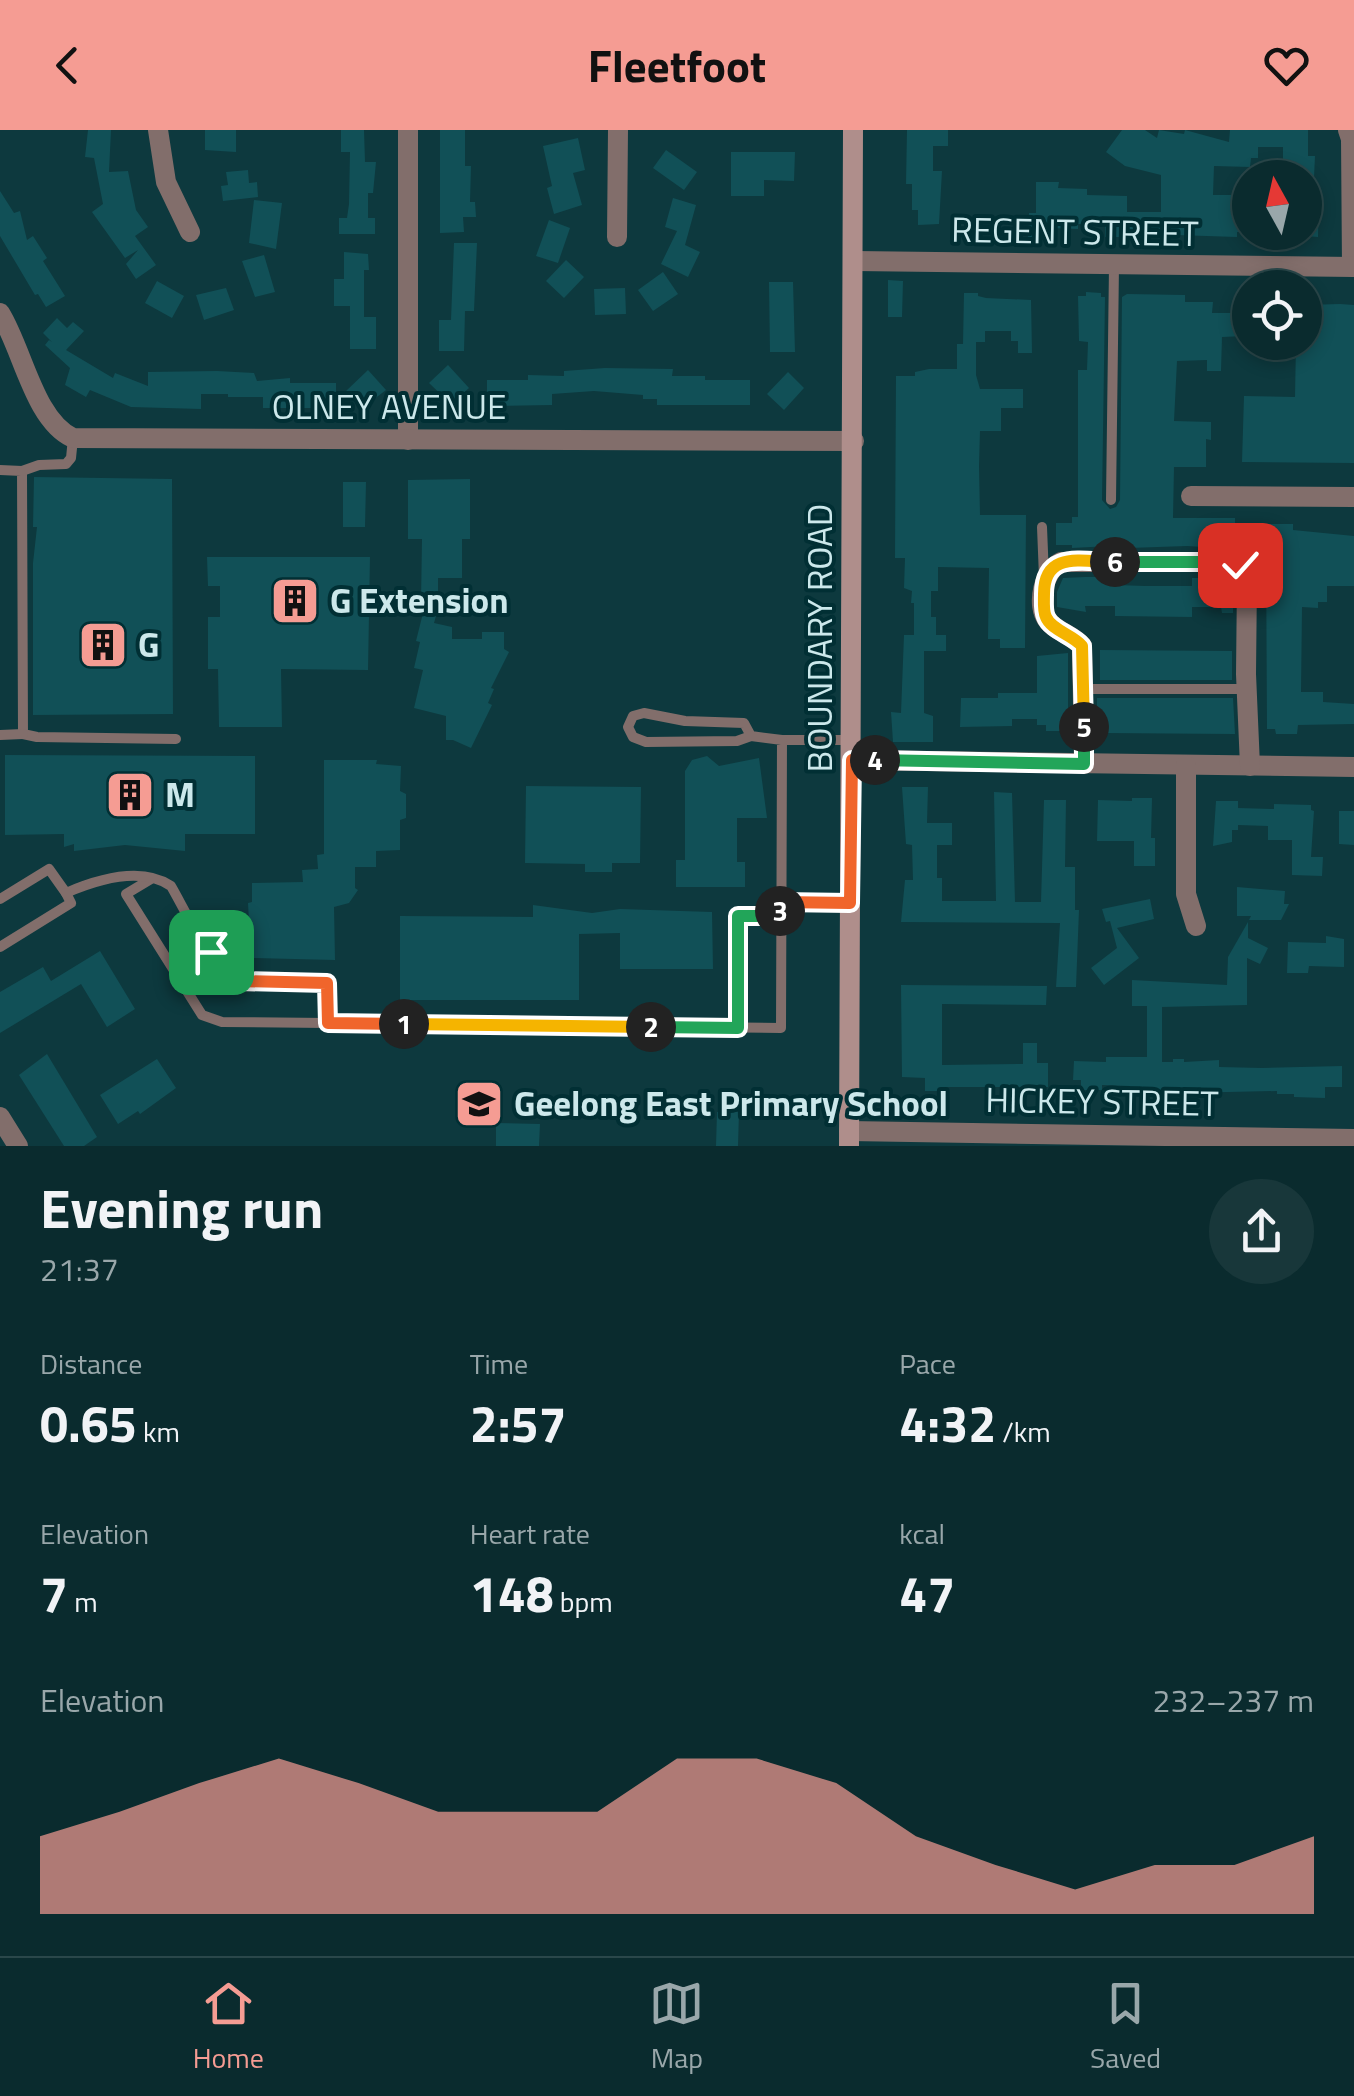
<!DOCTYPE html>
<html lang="en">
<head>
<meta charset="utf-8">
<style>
	body { margin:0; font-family:"Titillium Web",sans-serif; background:#18373a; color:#f1f3f6; height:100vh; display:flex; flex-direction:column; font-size:38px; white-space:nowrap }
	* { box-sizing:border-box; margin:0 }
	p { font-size:32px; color:#99a7aa }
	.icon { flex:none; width:55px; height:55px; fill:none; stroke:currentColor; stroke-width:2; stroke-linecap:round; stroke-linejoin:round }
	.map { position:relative; height:1016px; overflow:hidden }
	.panel { display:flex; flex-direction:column; background:#0a2b2e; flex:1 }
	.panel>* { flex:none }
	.needle { width:65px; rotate:352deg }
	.fabs { position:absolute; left:1232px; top:30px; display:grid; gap:20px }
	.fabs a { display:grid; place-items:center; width:90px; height:90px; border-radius:50%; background:#0a2b2e; box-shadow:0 5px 15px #0003,0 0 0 2px #2a474a; font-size:50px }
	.pin { position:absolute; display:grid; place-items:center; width:85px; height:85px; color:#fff; margin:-42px; border-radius:20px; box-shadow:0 5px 15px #0006 }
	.km { position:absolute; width:50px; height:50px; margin:-25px; border-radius:50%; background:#222; color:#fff; font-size:28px; line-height:50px; text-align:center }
	.round { display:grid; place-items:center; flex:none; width:105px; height:105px; border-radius:52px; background:#18373a }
	.headline { display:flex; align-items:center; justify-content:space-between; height:170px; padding:0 40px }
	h1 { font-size:55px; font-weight:700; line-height:75px }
	.stats { display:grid; grid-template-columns:repeat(3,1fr); gap:15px; height:170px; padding:10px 40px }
	.stats div { display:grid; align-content:center }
	.stats b { font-size:50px; font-weight:700 }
	.stats small { font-size:28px; font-weight:400 }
	.stats p { font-size:28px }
	.chart { height:280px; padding:20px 40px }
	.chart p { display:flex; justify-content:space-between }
	.chart svg { width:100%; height:180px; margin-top:10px; fill:#f59c93; opacity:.7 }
	header { display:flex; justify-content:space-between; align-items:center; height:130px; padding:0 40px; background:#f59c93; color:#111; font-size:45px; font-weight:700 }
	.tabs { display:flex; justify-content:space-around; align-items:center; height:140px; border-top:2px solid #2a474a; background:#0a2b2e; font-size:28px; color:#99a7aa }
	.tabs a { display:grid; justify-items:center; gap:5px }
	.tabs .current { color:#f59c93 }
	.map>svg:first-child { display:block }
</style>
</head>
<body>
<header><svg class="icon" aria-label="back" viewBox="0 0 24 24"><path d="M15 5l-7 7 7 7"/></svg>Fleetfoot<svg class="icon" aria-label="heart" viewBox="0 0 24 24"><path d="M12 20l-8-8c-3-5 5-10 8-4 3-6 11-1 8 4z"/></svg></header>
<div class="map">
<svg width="1354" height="1016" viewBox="0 0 1354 1016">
	<rect width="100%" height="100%" fill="#0d393e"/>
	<g fill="#115057">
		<polygon points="88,0 111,0 109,42 128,41 136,80 148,97 135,106 156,135 136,149 126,134 138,120 125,128 92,82 103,74 94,28 85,27"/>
		<polygon points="205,0 236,0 236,22 205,20"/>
		<polygon points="341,0 364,0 365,32 376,32 373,63 368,63 368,88 375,88 375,104 339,104 339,88 347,88 349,74 350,22 341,22"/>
		<polygon points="440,0 465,0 465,36 471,36 470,72 475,72 476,87 463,87 464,102 440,103"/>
		<polygon points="907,0 948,0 948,16 933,16 933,41 942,41 939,94 918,95 918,80 912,80 912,54 906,54"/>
		<polygon points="1122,0 1145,0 1157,8 1159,0 1184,4 1185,0 1229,12 1230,0 1308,0 1308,26 1315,26 1314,48 1283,48 1283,17 1258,17 1258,28 1251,28 1250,37 1214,36 1213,65 1241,65 1241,81 1250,82 1250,102 1237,102 1237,107 1176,105 1176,101 1159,101 1121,102 1121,107 1105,107 1105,94 1078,94 1078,99 1051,98 1050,107 1028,107 1029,83 1036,83 1036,52 1059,52 1058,58 1087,59 1087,65 1127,66 1127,82 1161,82 1161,45 1125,36 1106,22"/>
		<polygon points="578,8 585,40 573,43 582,75 554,84 547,58 552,56 543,16"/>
		<polygon points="666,20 697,42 684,60 653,38"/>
		<polygon points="731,22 795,22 794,51 764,50 764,66 731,66"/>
		<polygon points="248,40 249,53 257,52 258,67 223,71 221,56 228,55 226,42"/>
		<polygon points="0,61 14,83 20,81 27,110 33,106 47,128 43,131 65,166 46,177 38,164 35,165 0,106"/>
		<polygon points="1305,63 1319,64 1318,107 1305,106"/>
		<polygon points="673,68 696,75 685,115 700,122 688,147 661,134 677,101 665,97"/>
		<polygon points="254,70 282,73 276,119 249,113"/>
		<polygon points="549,90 570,98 558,133 536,126"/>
		<polygon points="454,113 477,113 474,181 465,181 464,221 439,221 439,190 451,190"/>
		<polygon points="344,122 368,124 369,140 364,140 364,187 376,187 376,219 350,219 350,176 334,176 334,149 344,149"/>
		<polygon points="264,125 275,162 255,167 242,131"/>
		<polygon points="566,130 584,147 564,168 546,151"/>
		<polygon points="663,142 678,164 653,181 638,160"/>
		<polygon points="888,150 903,151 902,187 888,187"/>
		<polygon points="157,151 184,166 172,188 145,173"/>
		<polygon points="769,152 793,152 795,222 770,222"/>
		<polygon points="226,158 234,180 204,190 196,165"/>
		<polygon points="625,158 626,184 595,185 594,159"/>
		<polygon points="1086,162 1101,163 1101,167 1105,167 1102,370 1110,379 1116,377 1120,370 1122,167 1127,164 1185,165 1185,172 1213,172 1212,183 1250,183 1250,200 1245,200 1245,206 1222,207 1221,241 1207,241 1207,230 1177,231 1174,291 1211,292 1211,310 1206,309 1206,337 1174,337 1173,388 1235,388 1235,394 1293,394 1293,400 1354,406 1354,456 1327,456 1327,472 1318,472 1318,478 1302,477 1301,562 1323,562 1323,572 1354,574 1354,594 1298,595 1297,604 1276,604 1275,599 1267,599 1266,416 1235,416 1234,419 1187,416 1129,418 1129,415 1072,418 1072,415 1056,415 1056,393 1072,393 1072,387 1078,387 1078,240 1087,240 1088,212 1079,211 1078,166 1086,166"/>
		<polygon points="964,163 978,163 978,166 986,168 1031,170 1032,223 1018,223 1018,211 1011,211 1011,201 985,201 985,212 976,212 976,245 980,259 1023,259 1023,278 1001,278 1001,301 980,301 979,336 980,385 1026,385 1025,518 1000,518 1000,509 988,509 989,438 938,437 938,461 931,461 931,487 936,487 936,505 946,505 946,521 924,521 924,583 933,586 933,612 893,612 891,582 901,583 904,505 914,505 914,473 911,473 912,461 904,458 905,428 895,428 896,246 915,246 915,242 929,239 957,239 957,214 963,214"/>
		<polygon points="1340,174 1354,175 1354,333 1242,332 1244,266 1295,267 1296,212 1305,212 1305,175"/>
		<polygon points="57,188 67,198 73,192 84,201 66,220 113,248 115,243 148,256 148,242 217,241 254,243 257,251 290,248 290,253 336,253 336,278 263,278 263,267 228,267 228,264 201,264 201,279 131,277 90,260 86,267 65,255 70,238 45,215 49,210 52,212 43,203"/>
		<polygon points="448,235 469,258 451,274 429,253"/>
		<polygon points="605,238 673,239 672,246 705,246 705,250 750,250 750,275 657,275 657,269 643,269 643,265 594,261 552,264 552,275 487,276 487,250 528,250 528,245 564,246 564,241"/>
		<polygon points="368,240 386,260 361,279 345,262"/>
		<polygon points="788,242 804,258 784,280 767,264"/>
		<polygon points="34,347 172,349 173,584 33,585 33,433 37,397 33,397"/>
		<polygon points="470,349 470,409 462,409 462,448 438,448 438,479 434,493 452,497 452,509 482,509 482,502 504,502 504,519 509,522 491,558 494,559 488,573 492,575 471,618 453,610 446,610 446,586 414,578 423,540 414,538 420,512 416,511 426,471 421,471 422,409 408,409 408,350"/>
		<polygon points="343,352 366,352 365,397 343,397"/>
		<polygon points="207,427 370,427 368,540 281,539 282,597 219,597 218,539 208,539 208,487 220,487 220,456 208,456"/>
		<polygon points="1085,447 1116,447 1116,455 1145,456 1192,456 1192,448 1222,448 1222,453 1233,453 1233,483 1222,483 1221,477 1192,477 1192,487 1115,486 1115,476 1085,476 1086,482 1057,477 1057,462 1063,448"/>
		<polygon points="1100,520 1232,521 1232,550 1100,550"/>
		<polygon points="1068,523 1068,601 1046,601 1046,595 1037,595 1037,589 1012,589 1012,596 960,597 961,568 998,568 998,563 1037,563 1037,526"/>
		<polygon points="1097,568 1233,568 1235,604 1104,603 1104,599 1097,599"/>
		<polygon points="5,625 255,626 255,704 185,704 185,721 125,715 74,721 74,714 64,717 64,704 5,705"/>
		<polygon points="707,626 719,636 759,628 767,688 737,688 737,732 745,732 745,757 676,757 676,730 685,730 685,641 692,630"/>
		<polygon points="324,630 377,630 376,634 401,636 400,661 406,664 406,688 400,690 400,720 376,721 376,737 355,737 355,758 358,760 349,773 334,777 335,830 251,828 248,773 252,772 252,753 303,752 302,740 318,739 317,725 324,724"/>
		<polygon points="526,656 641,657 640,733 612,733 612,742 585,742 585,734 525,733"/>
		<polygon points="902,657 928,657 927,693 952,693 952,715 937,715 937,748 942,748 942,771 996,771 994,662 1012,663 1015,772 1041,772 1044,670 1066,670 1065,737 1075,737 1075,780 1079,780 1076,857 1056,857 1060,793 901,792 905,750 913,750 912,715 906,714"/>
		<polygon points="1132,668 1152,668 1151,708 1155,708 1155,736 1134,736 1134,711 1097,711 1098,670 1132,671"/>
		<polygon points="1216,671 1238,671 1238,678 1274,679 1274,674 1311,675 1311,680 1314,681 1311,727 1323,727 1322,746 1292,745 1292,710 1268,710 1268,696 1238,695 1238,700 1232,700 1232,712 1213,716"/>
		<polygon points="1339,681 1354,681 1354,715 1339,714"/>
		<polygon points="1237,757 1285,761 1284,774 1289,774 1281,790 1249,790 1251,786 1237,786"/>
		<polygon points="1150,769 1154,789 1117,798 1139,828 1104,855 1091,838 1117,818 1110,791 1106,792 1102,779"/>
		<polygon points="533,775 592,783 620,779 712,782 713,839 620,839 620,803 579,804 579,870 400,870 400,786 533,787"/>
		<polygon points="1248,792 1248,808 1268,818 1260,834 1247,828 1247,875 1162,877 1162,932 1173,932 1173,929 1184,929 1184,932 1219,930 1219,937 1262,938 1342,936 1342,957 1325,957 1325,968 1294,967 1294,964 1277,964 1277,961 1184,963 1184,966 1130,965 1130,956 1102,955 1102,960 1081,960 1081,950 1073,950 1074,931 1106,932 1106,927 1147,927 1147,876 1132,876 1132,850 1227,855 1228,827"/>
		<polygon points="1326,806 1344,809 1344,837 1309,836 1308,843 1287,843 1288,812 1326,813"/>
		<polygon points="100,821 135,879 107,897 81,854 0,903 0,862 43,837 51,851"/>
		<polygon points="901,855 1047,856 1046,875 942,874 942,935 1023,934 1023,913 1037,913 1037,933 1048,933 1048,957 941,957 941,961 925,961 925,948 902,947"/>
		<polygon points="47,924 97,1007 84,1016 64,1016 19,945"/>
		<polygon points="157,929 176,958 140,984 138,981 118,994 100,965"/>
		<polygon points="717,982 739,982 738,1016 716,1016"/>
		<polygon points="496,993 540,994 539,1016 496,1016"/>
	</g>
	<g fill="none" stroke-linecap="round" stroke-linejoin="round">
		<g stroke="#826e6b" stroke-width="10">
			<polyline points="0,340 22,341 23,604 37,607 176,609"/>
			<polyline points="22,341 39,335 66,334 71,328 73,308"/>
			<polyline points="1111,370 1114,135"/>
			<polyline points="1042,397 1044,447"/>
			<polyline points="1084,559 1247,559"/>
			<polyline points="0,605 23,604"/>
			<polyline points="782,610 851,610"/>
			<polyline points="151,749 126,764 202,885 222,892 328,893"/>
			<path d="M0,769L49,739L66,763C96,750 141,736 171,756C184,778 215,845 239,851C266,858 300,853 327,853L328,893L781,898L782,610L751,606L737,611L646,612L633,607L628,597L633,586L644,583L685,591L744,593L751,606"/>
			<polyline points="780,772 849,773"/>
			<polyline points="0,817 71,773 66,763"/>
			<polyline points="737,898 738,786 780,786"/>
		</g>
		<g stroke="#826e6b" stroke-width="20">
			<polyline points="158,0 166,52 190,102"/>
			<polyline points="408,0 408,310"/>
			<polyline points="1348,0 1351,9 1352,137"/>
			<polyline points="617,107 618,0"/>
			<polyline points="855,131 1354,137"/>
			<path d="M0,183C23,220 34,290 73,308L854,311"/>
			<polyline points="1191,366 1354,367"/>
			<polyline points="851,630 1354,637"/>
			<path d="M1084,634L1082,516C1073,505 1057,502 1048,491C1035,475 1044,440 1061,432H1231L1240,435L1247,449L1246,544L1250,636"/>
			<polyline points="1186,635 1186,764 1196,796"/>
			<polyline points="849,1001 1354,1009"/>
		</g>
		<polyline stroke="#826e6b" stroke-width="20" points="0,987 18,1016"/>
		<polyline stroke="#af8e8b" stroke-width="20" points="849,1016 853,0"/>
	</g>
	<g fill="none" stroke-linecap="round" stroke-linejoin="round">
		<g stroke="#fff" stroke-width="20">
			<polyline id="split-1" points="211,822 221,840 238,851 327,853 328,893 404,894"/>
		</g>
		<g stroke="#fff" stroke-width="20">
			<polyline id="split-2" points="404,894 651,897"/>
		</g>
		<g stroke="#fff" stroke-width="20">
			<polyline id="split-3" points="651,897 738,898 738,786 780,786 780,781"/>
		</g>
		<g stroke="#fff" stroke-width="20">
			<polyline id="split-4" points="780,781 780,772 850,773 852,630 875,630"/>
		</g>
		<g stroke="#fff" stroke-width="20">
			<polyline id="split-5" points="875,630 1084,634 1084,597"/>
		</g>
		<g stroke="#fff" stroke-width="20">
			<path id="split-6" d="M1084,597L1082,516C1073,505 1051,500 1046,487C1043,481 1044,471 1044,464C1044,420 1083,432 1115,432"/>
		</g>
		<g stroke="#fff" stroke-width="20">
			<polyline id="split-7" points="1115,432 1231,432 1240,435"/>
		</g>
		<use href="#split-1" stroke="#f0652b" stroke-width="12"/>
		<use href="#split-2" stroke="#f5b400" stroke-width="12"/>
		<use href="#split-3" stroke="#22a559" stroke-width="12"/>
		<use href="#split-4" stroke="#f0652b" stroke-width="12"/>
		<use href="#split-5" stroke="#22a559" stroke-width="12"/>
		<use href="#split-6" stroke="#f5b400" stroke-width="12"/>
		<use href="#split-7" stroke="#22a559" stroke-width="12"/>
	</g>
	<defs>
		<g id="building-square" transform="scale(2.5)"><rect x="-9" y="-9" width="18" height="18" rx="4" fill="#f59c93" stroke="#012f34"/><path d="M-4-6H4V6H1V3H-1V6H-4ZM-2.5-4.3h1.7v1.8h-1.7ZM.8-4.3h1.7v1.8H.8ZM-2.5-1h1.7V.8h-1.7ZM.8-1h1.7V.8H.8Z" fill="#111"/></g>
		<g id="school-square" transform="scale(2.5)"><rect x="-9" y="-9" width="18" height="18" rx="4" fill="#f59c93" stroke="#012f34"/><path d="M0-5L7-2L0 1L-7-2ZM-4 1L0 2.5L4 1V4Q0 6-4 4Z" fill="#111"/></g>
	</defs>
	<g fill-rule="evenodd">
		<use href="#building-square" x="295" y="471"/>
		<use href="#building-square" x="103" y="515"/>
		<use href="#building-square" x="130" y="665"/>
		<use href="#school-square" x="479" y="974"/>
	</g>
	<g text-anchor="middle" stroke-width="8" stroke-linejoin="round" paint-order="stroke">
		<g font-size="35" fill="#cce8eb" stroke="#012f34">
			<text transform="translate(1075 102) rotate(1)" y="12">REGENT STREET</text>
			<text x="389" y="289">OLNEY AVENUE</text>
			<text transform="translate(820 508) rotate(-90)" y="12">BOUNDARY ROAD</text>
			<text transform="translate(1102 972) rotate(1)" y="12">HICKEY STREET</text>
		</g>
		<g font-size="35" font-weight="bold" fill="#cce8eb" stroke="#012f34" text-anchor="start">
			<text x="330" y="483">G Extension</text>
			<text x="138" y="527">G</text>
			<text x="165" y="677">M</text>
			<text x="514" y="986">Geelong East Primary School</text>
		</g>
	</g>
</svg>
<div class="fabs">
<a><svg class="needle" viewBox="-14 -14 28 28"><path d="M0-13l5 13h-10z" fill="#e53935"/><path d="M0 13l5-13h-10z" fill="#99a7aa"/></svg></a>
<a><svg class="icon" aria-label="locate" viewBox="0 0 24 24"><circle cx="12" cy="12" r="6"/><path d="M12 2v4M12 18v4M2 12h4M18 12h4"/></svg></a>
</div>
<div class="pin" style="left:211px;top:822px;background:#1e9e55"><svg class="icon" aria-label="arrive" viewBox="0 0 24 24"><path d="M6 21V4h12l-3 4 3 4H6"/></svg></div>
<div class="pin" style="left:1240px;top:435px;background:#d93025"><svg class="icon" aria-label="check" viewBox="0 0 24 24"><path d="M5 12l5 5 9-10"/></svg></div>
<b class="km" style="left:404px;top:894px">1</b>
<b class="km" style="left:651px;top:897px">2</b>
<b class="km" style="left:780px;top:781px">3</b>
<b class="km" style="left:875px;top:630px">4</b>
<b class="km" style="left:1084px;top:597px">5</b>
<b class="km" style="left:1115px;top:432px">6</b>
</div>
<section class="panel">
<div class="headline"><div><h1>Evening run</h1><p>21:37</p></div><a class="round"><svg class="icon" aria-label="share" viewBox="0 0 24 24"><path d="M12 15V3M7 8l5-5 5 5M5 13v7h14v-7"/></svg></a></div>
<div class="stats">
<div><p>Distance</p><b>0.65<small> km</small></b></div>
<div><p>Time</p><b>2:57</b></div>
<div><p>Pace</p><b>4:32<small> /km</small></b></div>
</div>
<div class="stats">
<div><p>Elevation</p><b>7<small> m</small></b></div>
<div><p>Heart rate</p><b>148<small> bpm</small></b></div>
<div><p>kcal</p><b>47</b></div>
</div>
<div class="chart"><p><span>Elevation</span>232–237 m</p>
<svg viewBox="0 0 160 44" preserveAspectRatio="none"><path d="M0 44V25L10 19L20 12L30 6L40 12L50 19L60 19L70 19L80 6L90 6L100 12L110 25L120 32L130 38L140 32L150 32L160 25V44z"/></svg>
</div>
</section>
<nav class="tabs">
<a class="current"><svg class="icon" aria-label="home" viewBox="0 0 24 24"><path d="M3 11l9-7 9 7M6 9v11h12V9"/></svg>Home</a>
<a><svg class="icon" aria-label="map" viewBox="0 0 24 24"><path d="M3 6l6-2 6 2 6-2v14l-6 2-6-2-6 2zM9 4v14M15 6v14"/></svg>Map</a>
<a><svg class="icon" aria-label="saved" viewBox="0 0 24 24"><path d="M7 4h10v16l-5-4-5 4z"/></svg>Saved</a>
</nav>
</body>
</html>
